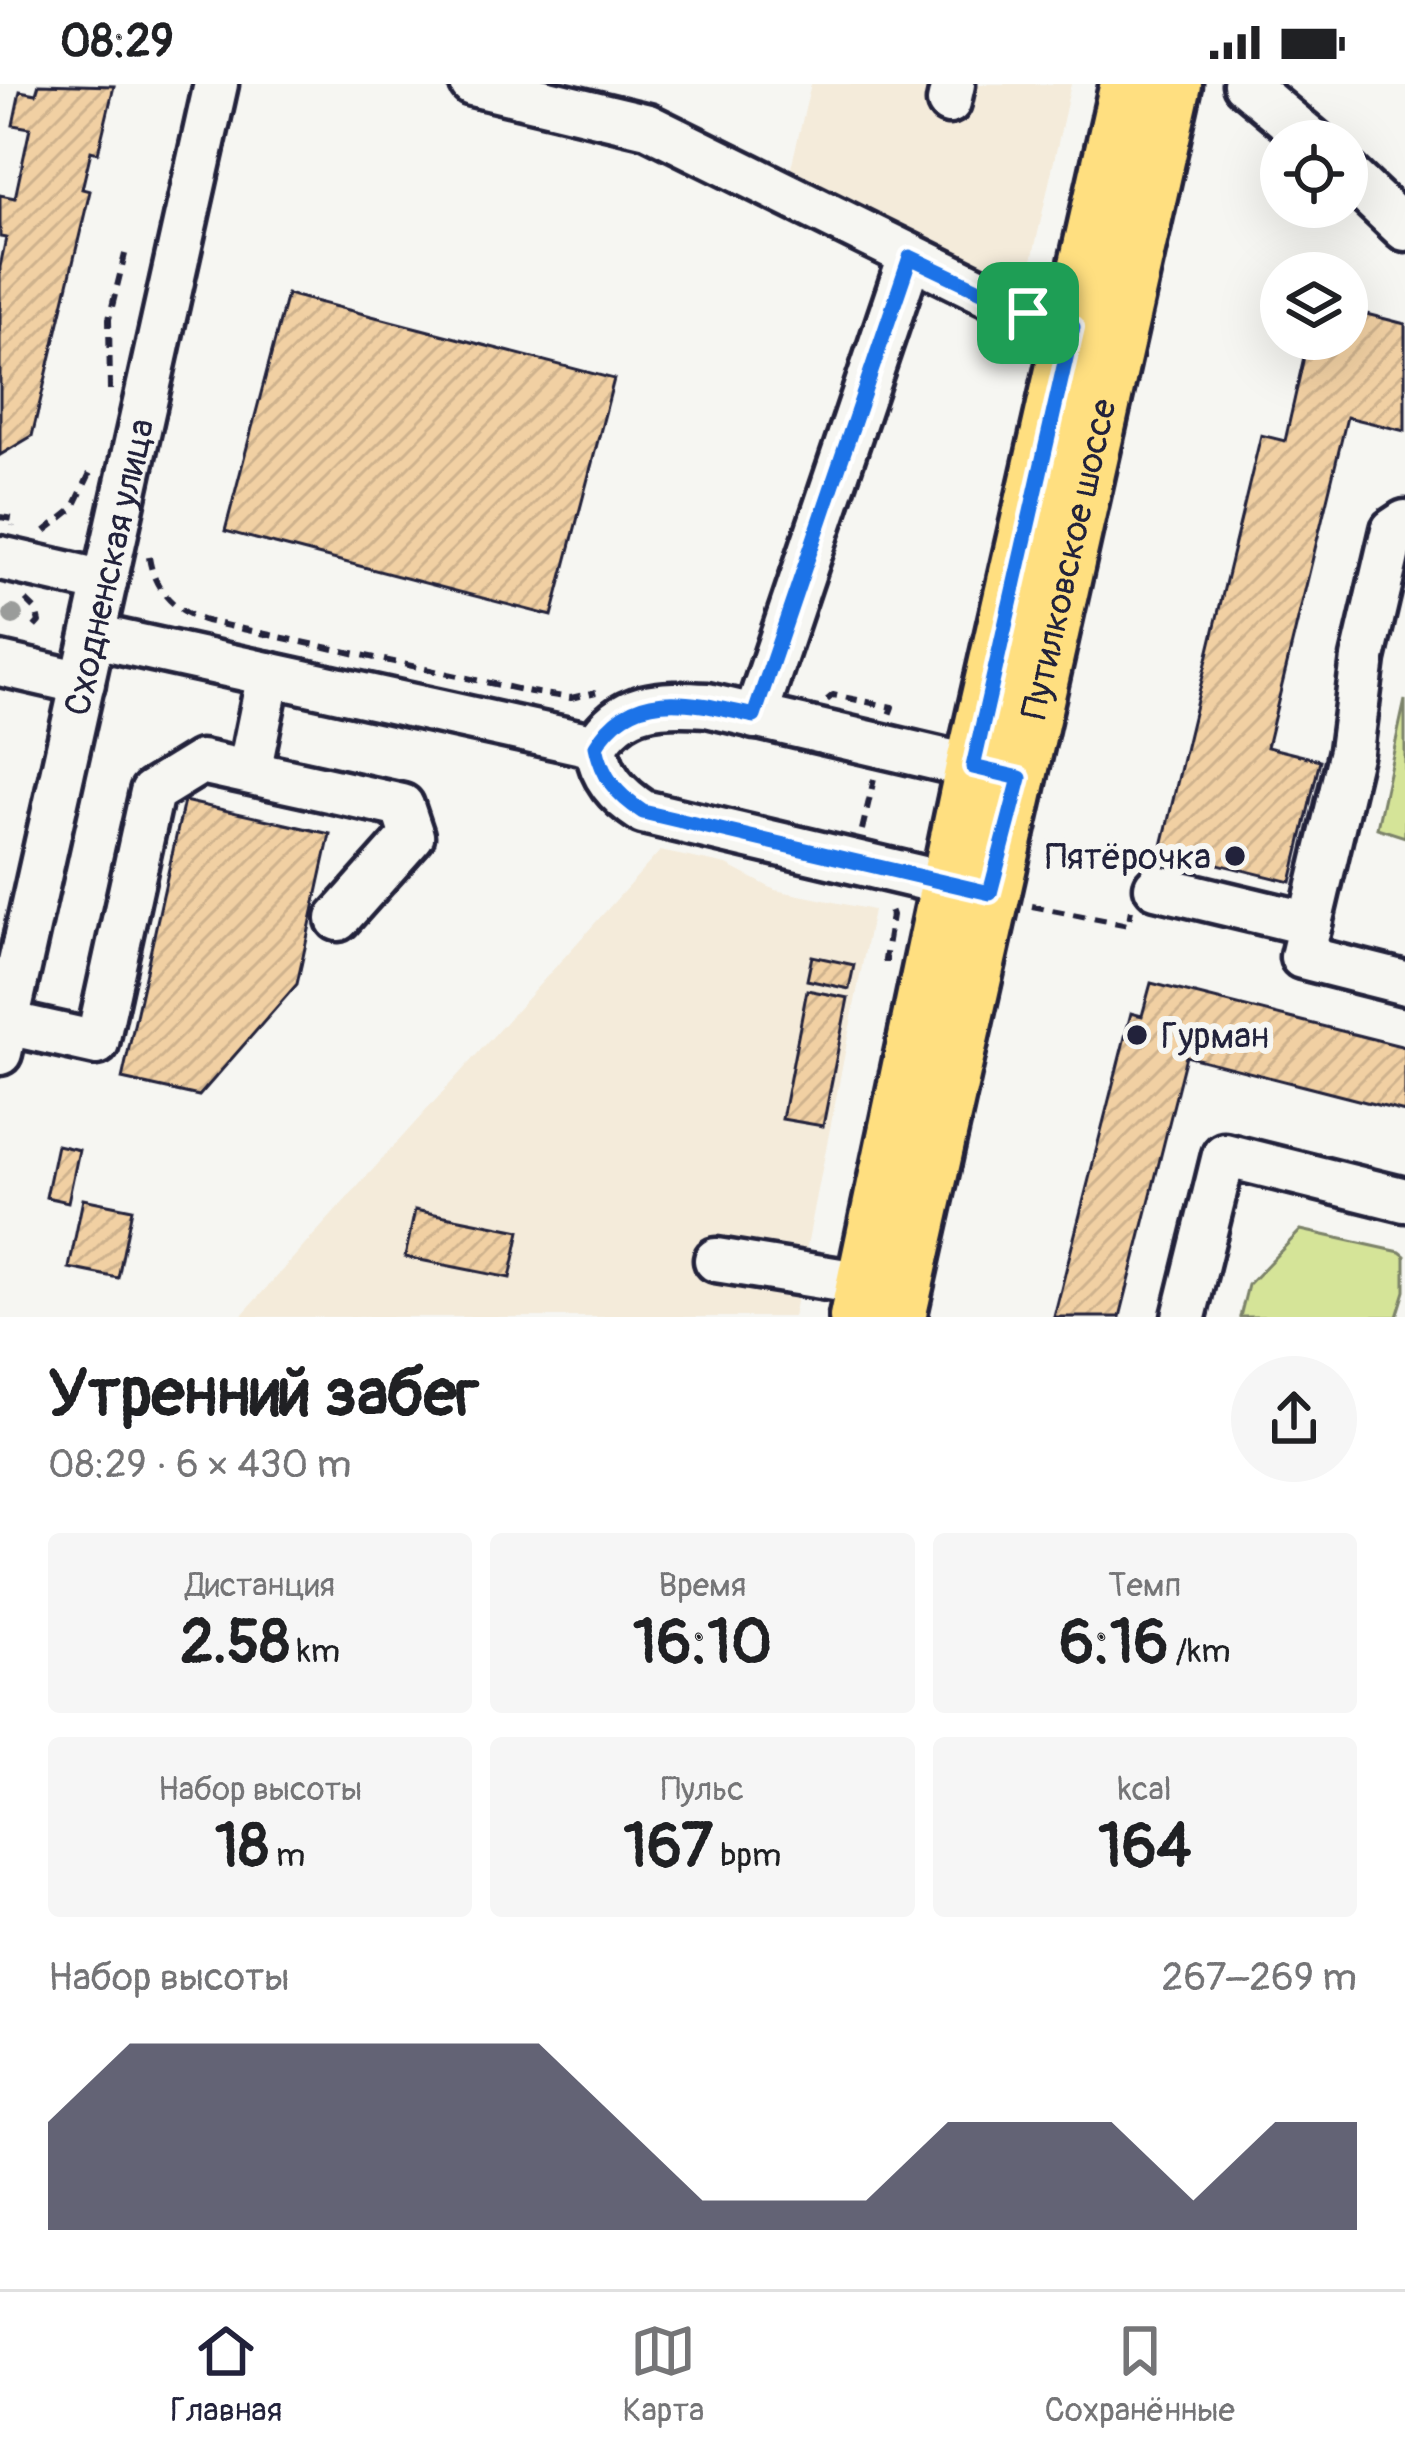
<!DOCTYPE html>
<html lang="ru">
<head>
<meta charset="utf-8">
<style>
	body { margin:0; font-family:Pangolin,sans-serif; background:#f6f6f6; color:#202124; height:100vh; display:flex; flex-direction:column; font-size:45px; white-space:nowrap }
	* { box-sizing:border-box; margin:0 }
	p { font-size:39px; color:#757577 }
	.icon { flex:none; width:66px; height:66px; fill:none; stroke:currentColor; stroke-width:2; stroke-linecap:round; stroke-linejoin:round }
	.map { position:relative; height:1233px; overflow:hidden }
	.panel { display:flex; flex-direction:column; background:#fff; flex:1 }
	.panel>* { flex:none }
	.controls { position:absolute; left:1260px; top:36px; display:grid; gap:24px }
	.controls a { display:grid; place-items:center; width:108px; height:108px; border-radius:50%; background:#fff; box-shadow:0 12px 48px #0002; font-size:60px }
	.pin { position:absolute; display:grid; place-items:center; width:102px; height:102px; color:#fff; margin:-51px; border-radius:24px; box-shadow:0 6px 18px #0006 }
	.round { display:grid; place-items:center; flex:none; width:126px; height:126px; border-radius:63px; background:#f6f6f6 }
	.overview { display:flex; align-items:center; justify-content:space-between; height:204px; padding:0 48px }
	h1 { font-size:66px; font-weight:800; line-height:90px }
	.stats { display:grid; grid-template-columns:repeat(3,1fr); gap:18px; height:204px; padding:12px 48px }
	.stats div { display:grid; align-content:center; border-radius:12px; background:#f6f6f6; text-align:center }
	.stats b { font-size:60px; font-weight:800 }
	.stats small { font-size:33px; font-weight:400 }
	.stats p { font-size:33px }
	.chart { height:336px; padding:24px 48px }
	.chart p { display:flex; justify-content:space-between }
	.chart svg { width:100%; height:216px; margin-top:12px; fill:#22223b; opacity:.7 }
	.status { display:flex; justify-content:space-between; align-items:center; height:84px; padding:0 60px; background:#fff; direction:ltr }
	.status svg { height:33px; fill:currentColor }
	.menu { display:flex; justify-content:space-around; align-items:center; height:168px; border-top:3px solid #e0e0e0; background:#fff; font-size:33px; color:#757577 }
	.menu a { display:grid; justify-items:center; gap:6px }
	.menu .selected { color:#22223b }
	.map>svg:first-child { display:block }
</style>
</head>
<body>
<div class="status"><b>08:29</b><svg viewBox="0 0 49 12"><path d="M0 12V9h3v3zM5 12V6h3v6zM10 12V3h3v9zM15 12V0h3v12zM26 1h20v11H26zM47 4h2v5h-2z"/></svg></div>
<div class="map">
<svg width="1405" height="1233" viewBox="0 0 1405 1233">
	<defs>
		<pattern id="building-hatch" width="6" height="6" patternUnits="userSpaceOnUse" patternTransform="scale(3)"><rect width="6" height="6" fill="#f1d0a3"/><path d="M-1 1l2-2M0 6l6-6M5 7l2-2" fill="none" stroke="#ceb28d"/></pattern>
	</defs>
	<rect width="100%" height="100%" fill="#f6f6f2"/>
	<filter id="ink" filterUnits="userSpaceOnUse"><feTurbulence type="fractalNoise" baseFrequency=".00833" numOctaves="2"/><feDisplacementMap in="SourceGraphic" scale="24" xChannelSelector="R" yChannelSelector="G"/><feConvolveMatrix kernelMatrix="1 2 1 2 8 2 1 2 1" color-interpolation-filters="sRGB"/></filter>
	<g filter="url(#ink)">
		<g fill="#f4ebda">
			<polygon points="811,0 1071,0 1030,185 1007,177 989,188 789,92"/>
			<polygon points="660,767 727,781 775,806 873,826 793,1233 240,1233"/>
		</g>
		<g fill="#d5e498" stroke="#7c836a" stroke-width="3">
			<polygon points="1405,616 1405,753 1377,744"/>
			<polygon points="1301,1146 1400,1168 1405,1172 1405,1207 1397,1233 1240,1233 1248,1201"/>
		</g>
		<g fill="url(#building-hatch)" stroke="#22223b" stroke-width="3">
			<polygon points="39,0 114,2 98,69 91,67 82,105 90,107 32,352 0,371 0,183 6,154 0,153 0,111 15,114 30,44 13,41 20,7 36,10"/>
			<polygon points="287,210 614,295 552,532 225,447"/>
			<polygon points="1347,225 1405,240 1405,347 1347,333 1267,663 1320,676 1291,798 1161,766 1261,351 1285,357 1308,255 1347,255"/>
			<polygon points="184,717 330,750 297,900 199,1012 122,995"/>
			<polygon points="812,872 854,881 849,905 807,896"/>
			<polygon points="1151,899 1405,963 1405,1028 1186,972 1120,1233 1054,1233 1131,929 1142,932"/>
			<polygon points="807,906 848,914 823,1042 782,1035"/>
			<polygon points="57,1061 79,1066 68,1118 46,1113"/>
			<polygon points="83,1115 132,1125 118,1194 69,1184"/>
			<polygon points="415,1126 520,1147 510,1194 405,1173"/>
		</g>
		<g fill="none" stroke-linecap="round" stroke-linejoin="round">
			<g stroke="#22223b" stroke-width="51">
				<g id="minor">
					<polyline points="472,0 648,42 1027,229 1073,243"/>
					<polyline points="1245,0 1313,57"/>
					<polyline points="949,18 953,0"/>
					<polyline points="1347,90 1405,145"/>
					<polyline points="1405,438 1393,446 1363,574 1351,667 1302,873 1405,899"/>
					<polyline points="0,474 105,498"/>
					<polyline points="94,552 596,662"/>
					<polyline points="0,580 83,599"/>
					<polyline points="755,633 910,173"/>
					<polyline points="249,688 269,590"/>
					<polyline points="1156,803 1310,840"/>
					<path d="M978,807L643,728C617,711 601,693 596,662C621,618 661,618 707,621L1003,690"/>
					<polyline points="7,939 97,959 152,708 201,678 402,722 412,752 338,835"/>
					<path id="s1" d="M0,969L216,0"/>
					<polyline points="716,1176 865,1200"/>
					<polyline points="1184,1233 1224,1071 1405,1116"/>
				</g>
			</g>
			<g stroke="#22223b" stroke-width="63">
				<g id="major">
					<polyline points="857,1233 973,683 1128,0"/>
					<path id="s2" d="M898,1233L1174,0"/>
				</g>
			</g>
			<g stroke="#22223b" stroke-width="6" stroke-dasharray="12 9" stroke-linecap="butt">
				<polyline points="110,306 109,235 127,162"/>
				<polyline points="0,433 14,435 13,442"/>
				<polyline points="45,447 73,425 90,389"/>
				<path d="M149,473C154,507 175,527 206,537L531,608L571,614L596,608"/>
				<polyline points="26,516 36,526 39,538 30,548"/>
				<polyline points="827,616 833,611 892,623 889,631"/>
				<polyline points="862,746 874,695"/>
				<polyline points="1032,822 1128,841 1131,826"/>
				<polyline points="889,876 885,876 892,831 889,823"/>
			</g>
			<use href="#minor" stroke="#f6f6f2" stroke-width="42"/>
			<use href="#major" stroke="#ffdf80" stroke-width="54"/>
		</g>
		<circle fill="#9a9c9a" cx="13" cy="531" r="10"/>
	</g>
	<g fill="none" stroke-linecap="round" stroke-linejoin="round" filter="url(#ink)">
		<g stroke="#fff" stroke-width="24">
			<path id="route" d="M910,173L1028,229L1073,243L973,683L1020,694L990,809L643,728C617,711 602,693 596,662C632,600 696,619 754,632Z"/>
		</g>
		<use href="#route" stroke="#1a73e8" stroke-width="15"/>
	</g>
	<g fill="#22223b" stroke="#f6f6f2" stroke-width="4.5">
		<circle cx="1235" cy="772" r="12"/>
		<circle cx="1137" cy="951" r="12"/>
	</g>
	<g text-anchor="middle" stroke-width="12" stroke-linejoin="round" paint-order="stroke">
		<g font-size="36" fill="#22223b" stroke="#f6f6f2">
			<text dy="13" stroke="none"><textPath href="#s2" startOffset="777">Путилковское шоссе</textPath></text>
			<text dy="13" stroke="none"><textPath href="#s1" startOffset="498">Сходненская улица</textPath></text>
		</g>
		<g font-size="36" fill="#22223b" stroke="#f6f6f2" text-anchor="end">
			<text x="1211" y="785">Пятёрочка</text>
			<text x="1161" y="964" text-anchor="start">Гурман</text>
		</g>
	</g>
</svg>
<div class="controls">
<a><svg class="icon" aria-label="locate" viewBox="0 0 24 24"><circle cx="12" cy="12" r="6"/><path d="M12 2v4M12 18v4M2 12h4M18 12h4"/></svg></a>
<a><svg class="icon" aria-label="layers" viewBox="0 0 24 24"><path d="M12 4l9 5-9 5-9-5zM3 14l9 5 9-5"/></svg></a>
</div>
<div class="pin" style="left:1028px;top:229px;background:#1e9e55"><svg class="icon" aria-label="arrive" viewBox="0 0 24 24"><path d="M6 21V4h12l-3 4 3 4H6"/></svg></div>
</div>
<section class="panel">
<div class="overview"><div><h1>Утренний забег</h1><p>08:29 · 6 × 430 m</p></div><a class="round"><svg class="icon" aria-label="share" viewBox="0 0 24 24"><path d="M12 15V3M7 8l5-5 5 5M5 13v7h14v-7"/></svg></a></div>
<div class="stats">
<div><p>Дистанция</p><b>2.58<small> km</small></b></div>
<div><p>Время</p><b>16:10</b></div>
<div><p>Темп</p><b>6:16<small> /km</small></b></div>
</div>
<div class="stats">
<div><p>Набор высоты</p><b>18<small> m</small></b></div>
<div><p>Пульс</p><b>167<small> bpm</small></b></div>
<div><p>kcal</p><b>164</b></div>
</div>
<div class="chart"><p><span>Набор высоты</span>267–269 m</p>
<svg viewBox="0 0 160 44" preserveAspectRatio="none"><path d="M0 44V22L10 6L20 6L30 6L40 6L50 6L60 6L70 22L80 38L90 38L100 38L110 22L120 22L130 22L140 38L150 22L160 22V44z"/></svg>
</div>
</section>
<nav class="menu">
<a class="selected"><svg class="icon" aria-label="home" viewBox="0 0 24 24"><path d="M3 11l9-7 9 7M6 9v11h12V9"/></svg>Главная</a>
<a><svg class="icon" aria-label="map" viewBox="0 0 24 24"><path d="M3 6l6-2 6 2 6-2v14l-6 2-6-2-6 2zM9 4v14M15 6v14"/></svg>Карта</a>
<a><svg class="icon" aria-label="saved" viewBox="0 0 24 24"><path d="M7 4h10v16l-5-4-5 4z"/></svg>Сохранённые</a>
</nav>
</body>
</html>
